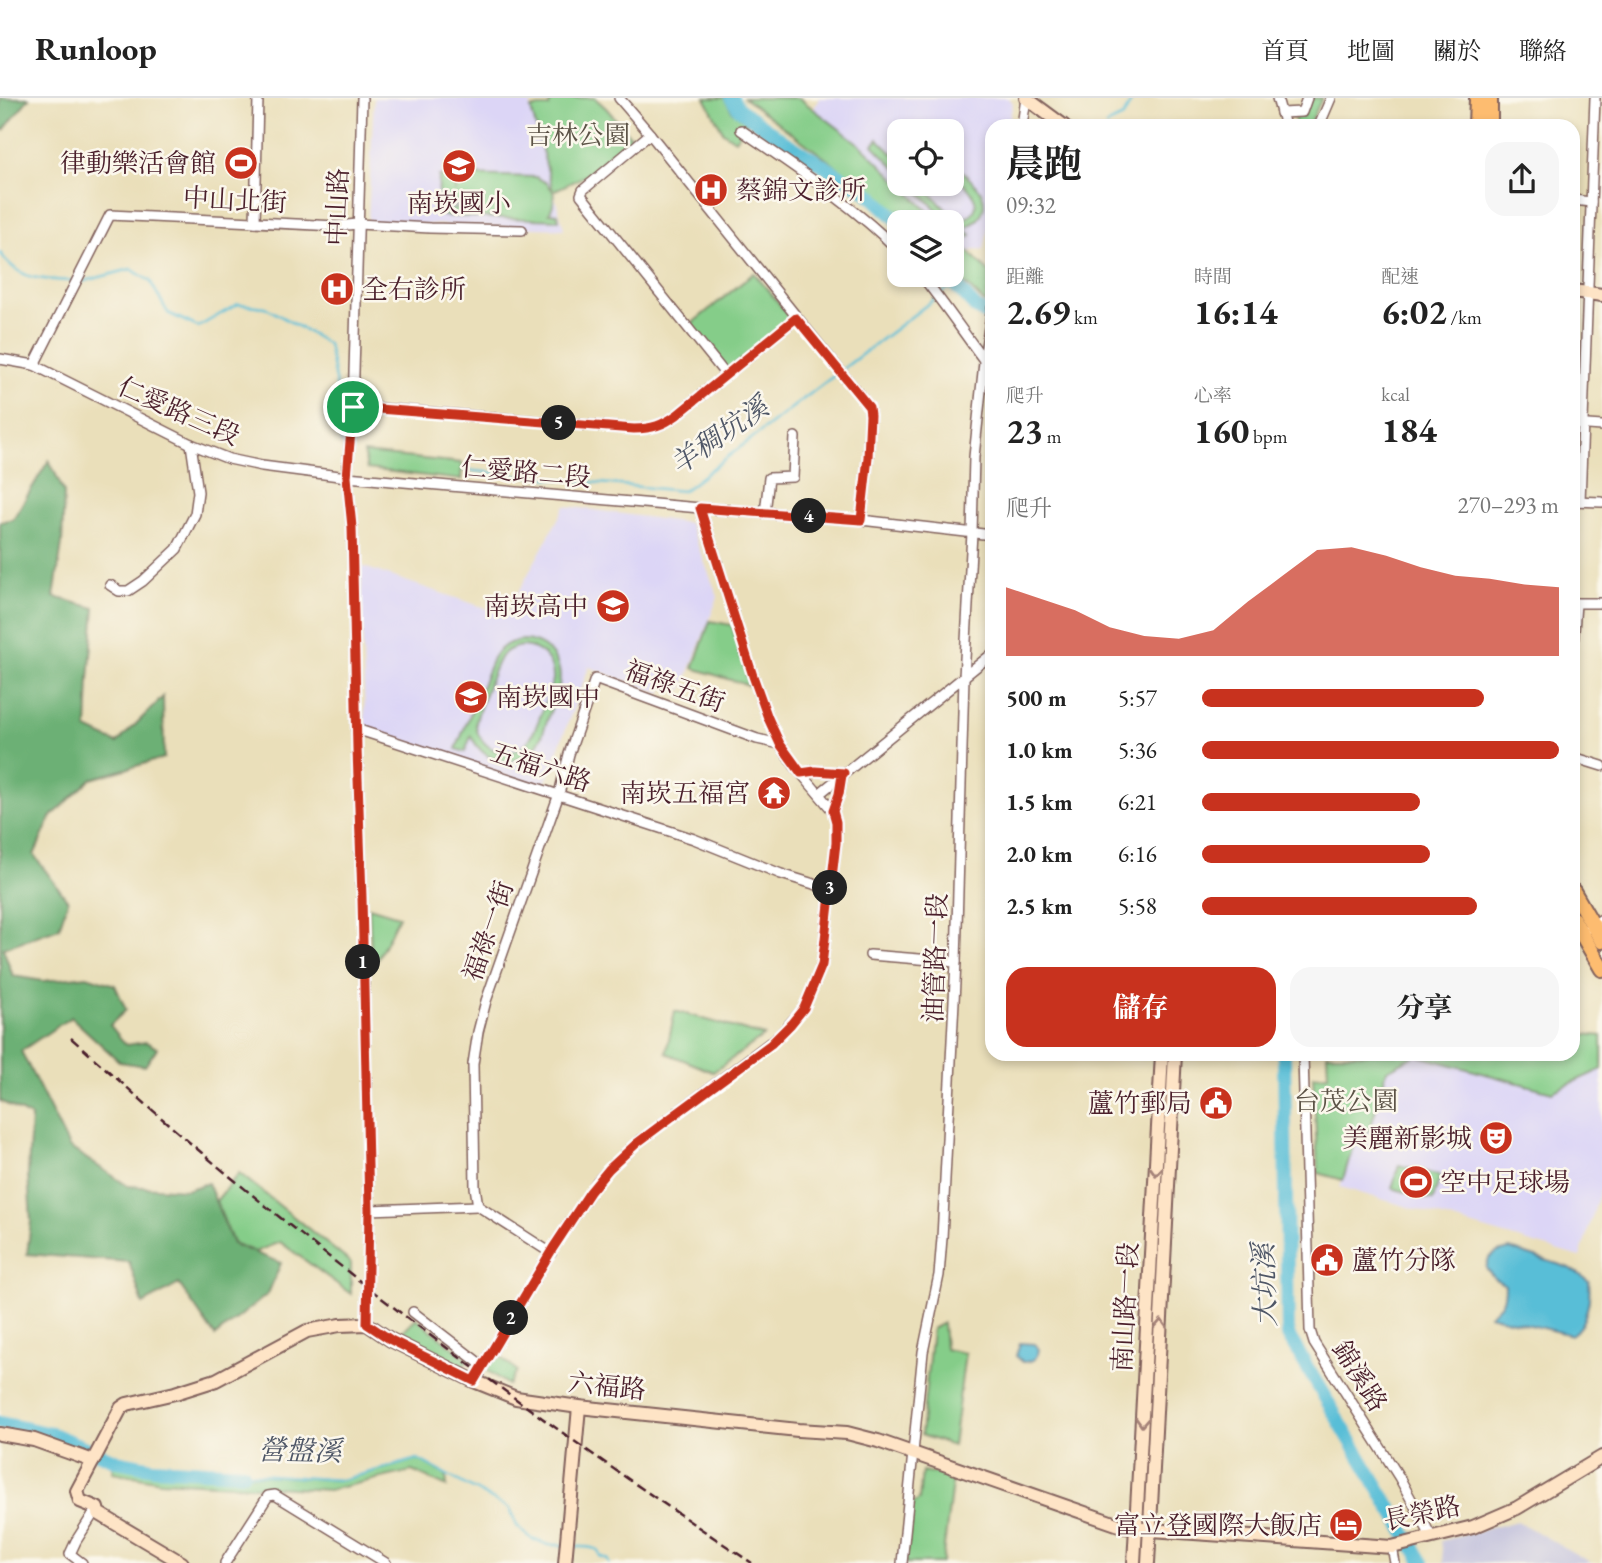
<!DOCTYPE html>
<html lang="zh-TW">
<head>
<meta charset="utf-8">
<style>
	body { margin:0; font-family:"EB Garamond","Noto Serif TC",serif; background:#f6f6f6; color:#222; height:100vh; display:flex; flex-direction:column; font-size:26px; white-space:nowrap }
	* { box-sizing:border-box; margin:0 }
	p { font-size:23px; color:#767676 }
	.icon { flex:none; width:38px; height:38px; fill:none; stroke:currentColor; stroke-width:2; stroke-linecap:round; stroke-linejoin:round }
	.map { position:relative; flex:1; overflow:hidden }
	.panel { position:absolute; left:985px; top:21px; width:595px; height:942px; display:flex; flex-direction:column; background:#fff; border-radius:21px; box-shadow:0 4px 10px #0003 }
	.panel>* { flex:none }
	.fabs { position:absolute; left:887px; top:21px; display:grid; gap:14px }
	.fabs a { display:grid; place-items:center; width:77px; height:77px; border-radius:14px; background:#fff; box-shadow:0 4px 10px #0003; font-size:35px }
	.pin { position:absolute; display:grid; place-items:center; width:60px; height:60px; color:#fff; margin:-30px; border:4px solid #fff; border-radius:50%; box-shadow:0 2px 7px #0007 }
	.km { position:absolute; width:35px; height:35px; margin:-18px; border-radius:50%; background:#222; color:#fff; font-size:19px; line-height:35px; text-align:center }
	.round { display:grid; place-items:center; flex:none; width:74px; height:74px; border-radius:21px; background:#f6f6f6 }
	.head { display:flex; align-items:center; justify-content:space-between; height:119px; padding:0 21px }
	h1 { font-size:38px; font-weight:700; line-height:52px }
	.metrics { display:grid; grid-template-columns:repeat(3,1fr); gap:10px; height:119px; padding:7px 21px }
	.metrics div { display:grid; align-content:center }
	.metrics b { font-size:35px; font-weight:700 }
	.metrics small { font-size:19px; font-weight:400 }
	.metrics p { font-size:19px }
	.chart { height:196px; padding:14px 21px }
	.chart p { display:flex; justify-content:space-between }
	.chart svg { width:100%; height:126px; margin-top:7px; fill:#c8321e; opacity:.7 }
	.primary-button { display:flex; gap:14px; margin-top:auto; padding:14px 21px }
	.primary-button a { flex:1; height:80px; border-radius:21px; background:#c8321e; color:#fff; font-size:28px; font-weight:700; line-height:80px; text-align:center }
	.primary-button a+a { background:#f6f6f6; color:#222 }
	ul { padding:0 21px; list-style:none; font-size:23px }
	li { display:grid; grid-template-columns:112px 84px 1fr; align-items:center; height:52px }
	li i { height:18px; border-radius:9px; background:#c8321e }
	header { display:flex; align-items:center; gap:42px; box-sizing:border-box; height:98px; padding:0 35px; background:#fff; border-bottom:2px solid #e0e0e0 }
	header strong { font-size:33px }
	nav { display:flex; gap:38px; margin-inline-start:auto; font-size:24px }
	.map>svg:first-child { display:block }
</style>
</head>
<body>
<header>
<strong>Runloop</strong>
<nav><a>首頁</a><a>地圖</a><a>關於</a><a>聯絡</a></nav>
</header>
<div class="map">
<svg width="1602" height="1465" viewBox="0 0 1602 1465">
	<rect width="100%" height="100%" fill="#fbf7ec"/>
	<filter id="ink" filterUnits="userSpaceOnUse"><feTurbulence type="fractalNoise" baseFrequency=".0143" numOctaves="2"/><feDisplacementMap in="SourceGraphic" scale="14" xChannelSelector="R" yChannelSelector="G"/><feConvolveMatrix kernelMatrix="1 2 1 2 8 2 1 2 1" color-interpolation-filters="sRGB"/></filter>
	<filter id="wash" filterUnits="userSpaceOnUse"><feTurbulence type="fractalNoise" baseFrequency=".00686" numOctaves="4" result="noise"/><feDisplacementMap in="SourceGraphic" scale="28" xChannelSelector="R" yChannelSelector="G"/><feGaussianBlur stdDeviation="1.57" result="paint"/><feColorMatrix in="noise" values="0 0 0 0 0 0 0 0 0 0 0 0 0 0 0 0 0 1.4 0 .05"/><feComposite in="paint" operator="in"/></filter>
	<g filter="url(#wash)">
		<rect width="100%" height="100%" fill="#eadfba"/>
		<g fill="#dcd5f6">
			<polygon points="374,0 531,0 531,11 564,131 368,124"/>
			<polygon points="819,0 1009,0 1013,5 1008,28 992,28 992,111 984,152 974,151 969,154 952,137 952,124 939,124 901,86 952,86 952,33 900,33 899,85 863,49 814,11"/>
			<polygon points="565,408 689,425 718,499 682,592 664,586 661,596 589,569 543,691 365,629 361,468 506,517"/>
			<polygon points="1416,957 1552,994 1602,971 1602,1092 1600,1093 1580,1159 1340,1089 1356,1038 1370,1032 1387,972"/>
		</g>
		<polygon fill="#c2c1dc" points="1517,1423 1592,1465 1444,1465 1441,1443"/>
		<g fill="#85cd89" stroke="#68765a" stroke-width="2" fill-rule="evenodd">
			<path d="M551,0H595L606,10L632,40L587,77L553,93C555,102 554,108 549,115L558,116L559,122L443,118V111H457L458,108L455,103L454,108L438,107L439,78H455V92L463,80L466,77L536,79L547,85L553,93L531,11L539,9H549Z"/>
			<polygon points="705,0 724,0 732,13 747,25 735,42 723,34"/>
			<polygon points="744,0 799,0 863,49 939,124 902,124 867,91"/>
			<polygon points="1310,0 1322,0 1309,28 1296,28 1294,18 1303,18"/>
			<polygon points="878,41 893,56 899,45 899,74 873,47"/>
			<path d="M952,63C959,70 978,88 982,96C989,112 978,125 964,130L971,137L966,141L952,127V124H949L911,86H922L952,118C959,121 964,122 969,118C988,104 962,84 952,74Z"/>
			<polygon points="952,137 990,175 986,206 952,173"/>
			<polygon points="754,175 791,220 727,273 690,227"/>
			<polygon points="364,355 462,365 461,382 367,371"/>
			<polygon points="710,523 732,527 750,588 693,570"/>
			<path d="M524,542C550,544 565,567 558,592C556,600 552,609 549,617C545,627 543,639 537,647C525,665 500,668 484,655C478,650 474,644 471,638L465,654L456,651L493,560C501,548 510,543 524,542ZM522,548C541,549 554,562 553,582C547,598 538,630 529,642C521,653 507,656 495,652C485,648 477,638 476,627C475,619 497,562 502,557C508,551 514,549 522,548Z"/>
			<polygon points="369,809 399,818 372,872"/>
			<polygon points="675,913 764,938 713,974 666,955"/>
			<polygon points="1573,935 1602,938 1602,971 1552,994 1416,957 1387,972 1370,1032 1356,1038 1343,1082 1318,1075 1313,978 1328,977 1327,956 1573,956"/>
			<polygon points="1399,1067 1440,1078 1433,1102 1392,1090"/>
			<polygon points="239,1075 351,1165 351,1196 280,1144 255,1154 233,1145 216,1103"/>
			<polygon points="416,1220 469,1262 458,1272 397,1239"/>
			<polygon points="943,1225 945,1251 965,1255 953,1348 921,1337 932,1231"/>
			<polygon points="496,1255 517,1273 508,1287 485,1271"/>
			<polygon points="418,1361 446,1377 447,1389 412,1373 329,1392 160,1383 112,1374 114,1363 153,1370 341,1382"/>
			<polygon points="922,1373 953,1378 942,1465 905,1465 912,1406 919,1402"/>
		</g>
		<g fill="#6cb075" stroke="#5b6850" stroke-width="2">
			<polygon points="0,0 29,0 4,32 0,32"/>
			<polygon points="49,362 64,394 62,446 54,499 95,510 89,581 87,631 117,645 163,599 164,660 91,681 51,719 34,757 68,803 59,830 3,850 13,878 43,883 87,878 115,887 126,912 110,927 126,947 146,944 157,950 145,968 120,964 71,919 21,953 69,1049 128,1088 186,1092 208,1085 233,1146 281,1165 268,1196 215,1238 179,1186 143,1206 129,1164 27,1156 31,1123 28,1076 31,1019 0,1003 0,424 13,421"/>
		</g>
		<g fill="#59bed7" stroke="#526e81" stroke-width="2">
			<path d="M1510,1151L1570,1170L1589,1183C1591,1201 1587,1227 1571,1237L1489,1217C1501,1207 1505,1204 1505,1187L1495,1181L1486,1170L1489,1160L1498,1154Z"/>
			<path d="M1020,1245L1034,1246L1039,1251C1038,1261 1032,1264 1023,1264L1016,1258Z"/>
		</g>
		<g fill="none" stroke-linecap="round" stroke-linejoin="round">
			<g stroke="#59bed7" stroke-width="2.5">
				<polyline points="1107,28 1108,26 1123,19 1133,0"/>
				<path d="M0,155C21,184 41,181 74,183"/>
				<polyline points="81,184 131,171 150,183 168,215 198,229 238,206 265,209 328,246 337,292 341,344 346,346"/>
				<polyline points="464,372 683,393 954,186"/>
				<polyline points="243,1375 341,1382 418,1361 510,1411 517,1428 532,1441 548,1447 564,1447"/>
				<path d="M570,1448C581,1450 590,1448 598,1452L600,1458L607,1461L609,1465"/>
			</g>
			<g stroke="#59bed7" stroke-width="14">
				<polyline points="731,0 739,11 783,43 868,95 900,124"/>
				<polyline points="946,177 976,210 992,220"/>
				<polyline points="1284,956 1288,1237 1423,1465"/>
				<polyline points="0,1325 52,1336 117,1363 153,1370 243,1375"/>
			</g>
		</g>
	</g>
	<g filter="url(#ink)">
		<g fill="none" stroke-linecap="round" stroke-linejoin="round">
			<g stroke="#82625d" stroke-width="12">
				<g id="street">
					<polyline points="362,0 353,308 347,379 352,429 357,651 362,799 369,1112 367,1226"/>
					<polyline points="619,0 650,36 869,309 870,317 868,359 861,422"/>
					<polyline points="1277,0 1285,28"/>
					<polyline points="1281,15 1302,14 1307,0"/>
					<polyline points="1022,28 1026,0"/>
					<polyline points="1319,28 1331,0"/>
					<path d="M741,32C796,70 853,107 900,154"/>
					<polyline points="650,36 583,92 581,97 726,277"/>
					<polyline points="1573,102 1591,104"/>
					<polyline points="255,124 258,0"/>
					<path d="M921,177C943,204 963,234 984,262"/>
					<polyline points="0,261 34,267 191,346 229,361 262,368 347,379 700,410 861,422 992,437"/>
					<polyline points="34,267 110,117 336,128 358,126 430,130 522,132"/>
					<path d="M353,308L634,331C652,331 663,327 677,317L796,220"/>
					<polyline points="1573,326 1602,328"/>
					<polyline points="1573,403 1602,404"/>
					<polyline points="1580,403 1595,0"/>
					<polyline points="765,415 769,380 793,379 795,339"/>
					<polyline points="110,487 119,493 128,493 143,483 177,451 195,416 198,394 191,346"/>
					<polyline points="1573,505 1602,505"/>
					<polyline points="1573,548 1576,505"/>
					<polyline points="356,631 694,741 781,776 830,791"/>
					<polyline points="1573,659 1602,668"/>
					<polyline points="801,675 815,673 844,675"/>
					<polyline points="819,696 992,556"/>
					<polyline points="833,713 839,696 842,677"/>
					<polyline points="1573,840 1602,821"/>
					<polyline points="870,857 956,864"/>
					<polyline points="1303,956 1310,1232 1314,1245 1399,1379 1431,1438"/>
					<polyline points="369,1112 478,1108"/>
					<polyline points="551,1155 478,1108 475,1089 473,966 478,934 486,903 559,696 569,656 595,581 757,641 780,646"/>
					<polyline points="413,1214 483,1268"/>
					<polyline points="474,1283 553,1150 597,1084 609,1071 637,1045 779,938 804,910 822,867 836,745 836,724 833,713 795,668 780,646 768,620 753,578 700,410"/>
					<polyline points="1392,1449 1395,1465"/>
					<polyline points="82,1465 70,1456 76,1443 97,1410"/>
					<polyline points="225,1465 268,1398 275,1397 386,1465"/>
					<polyline points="902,1465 923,1254 939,1177 942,1140 956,864 964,579 972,435 974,359 985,255 992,210"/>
				</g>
			</g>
			<g stroke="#82625d" stroke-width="16">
				<g id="secondary">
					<polyline points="1026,0 1064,28"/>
					<polyline points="1573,193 1602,197"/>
					<polyline points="0,1336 34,1342 93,1363"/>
					<polyline points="182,1465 98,1415 97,1410 80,1403 77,1393 121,1310 127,1306 175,1295 216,1282 307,1233 340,1227 367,1226 391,1242 474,1283 516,1300 579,1309 798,1332 847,1335 878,1343 1125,1429 1151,1432 1392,1449 1473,1429 1517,1410 1602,1359"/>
					<polyline points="565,1465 579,1309"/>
					<polyline points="1134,1465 1162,956"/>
					<polyline points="1148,1465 1175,956"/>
				</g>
			</g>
			<g stroke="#82625d" stroke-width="18">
				<g id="primary">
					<polyline points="1476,28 1477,0"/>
					<polyline points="1490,28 1490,0"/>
					<polyline points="1573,793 1602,843"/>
					<polyline points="1573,821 1602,871"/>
				</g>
			</g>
			<use href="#street" stroke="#fff" stroke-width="9"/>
			<use href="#secondary" stroke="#fee4c6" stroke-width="12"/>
			<use href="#primary" stroke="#fdbc70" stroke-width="14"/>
			<path stroke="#4a1f2b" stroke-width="2.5" stroke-dasharray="10 5" stroke-linecap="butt" d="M71,940C119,982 166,1025 215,1066C386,1209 566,1342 752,1465"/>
		</g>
		<defs><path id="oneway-chevron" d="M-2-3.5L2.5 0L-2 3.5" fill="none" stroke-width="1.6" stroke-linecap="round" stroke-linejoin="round" transform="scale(1.75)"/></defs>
		<g stroke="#a48278">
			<use href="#oneway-chevron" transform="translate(1156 1073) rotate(93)"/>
			<use href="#oneway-chevron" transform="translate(1161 1226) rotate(-87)"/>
			<use href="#oneway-chevron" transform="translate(1142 1324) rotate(93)"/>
		</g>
	</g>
	<g fill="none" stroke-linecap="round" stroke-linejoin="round" filter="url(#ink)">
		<g stroke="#fff" stroke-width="14">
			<path id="route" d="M796,220L869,309L870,317L868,359L861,422L700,410L753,578L768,620L780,646L801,675L815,673L844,675L842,677L839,696L833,713L836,724V745L822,867L804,910L791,926L771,946L661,1027L637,1045L609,1071L590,1094L553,1150L474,1283L391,1242L367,1226L369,1112L362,799L357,651L352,429L347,379L353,309L634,331C652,331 663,327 677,317Z"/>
		</g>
		<use href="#route" stroke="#c8321e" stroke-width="9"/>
	</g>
	<defs>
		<g id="stadium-disc" transform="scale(1.75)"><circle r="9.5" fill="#c8321e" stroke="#fbf7ec"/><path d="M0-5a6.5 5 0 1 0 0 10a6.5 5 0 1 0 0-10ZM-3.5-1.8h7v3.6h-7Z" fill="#fff"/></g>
		<g id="school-disc" transform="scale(1.75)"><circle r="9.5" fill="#c8321e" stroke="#fbf7ec"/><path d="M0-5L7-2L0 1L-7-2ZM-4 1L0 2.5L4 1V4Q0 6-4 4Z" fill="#fff"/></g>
		<g id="hospital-disc" transform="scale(1.75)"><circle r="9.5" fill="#c8321e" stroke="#fbf7ec"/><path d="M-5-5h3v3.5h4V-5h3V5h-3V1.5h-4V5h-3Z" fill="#fff"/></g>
		<g id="temple-disc" transform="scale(1.75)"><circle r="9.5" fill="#c8321e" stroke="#fbf7ec"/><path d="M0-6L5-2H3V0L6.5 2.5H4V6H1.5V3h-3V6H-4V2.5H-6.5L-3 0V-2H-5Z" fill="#fff"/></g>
		<g id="civic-disc" transform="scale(1.75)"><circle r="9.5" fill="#c8321e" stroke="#fbf7ec"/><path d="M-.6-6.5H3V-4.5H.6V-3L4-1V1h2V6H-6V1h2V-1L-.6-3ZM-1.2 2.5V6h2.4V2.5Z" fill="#fff"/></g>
		<g id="theatre-disc" transform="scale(1.75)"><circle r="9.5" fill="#c8321e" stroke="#fbf7ec"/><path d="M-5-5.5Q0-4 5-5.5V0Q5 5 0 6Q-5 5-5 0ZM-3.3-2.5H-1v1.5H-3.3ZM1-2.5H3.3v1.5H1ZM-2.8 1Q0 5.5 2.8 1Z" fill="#fff"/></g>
		<g id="hotel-disc" transform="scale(1.75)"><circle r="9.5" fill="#c8321e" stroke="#fbf7ec"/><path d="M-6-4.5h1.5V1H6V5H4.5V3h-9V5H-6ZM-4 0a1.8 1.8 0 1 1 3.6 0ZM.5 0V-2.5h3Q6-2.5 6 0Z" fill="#fff"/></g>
	</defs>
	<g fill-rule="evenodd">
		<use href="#stadium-disc" x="241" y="65"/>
		<use href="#school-disc" x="459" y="68"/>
		<use href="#hospital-disc" x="711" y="92"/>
		<use href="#hospital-disc" x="337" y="191"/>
		<use href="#school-disc" x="613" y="508"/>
		<use href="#school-disc" x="471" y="599"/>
		<use href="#temple-disc" x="774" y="695"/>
		<use href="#civic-disc" x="1216" y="1005"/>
		<use href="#theatre-disc" x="1496" y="1040"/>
		<use href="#stadium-disc" x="1416" y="1084"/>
		<use href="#civic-disc" x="1327" y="1162"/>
		<use href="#hotel-disc" x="1346" y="1427"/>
	</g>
	<g text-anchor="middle" stroke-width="5" stroke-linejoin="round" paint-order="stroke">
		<g font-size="26" fill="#5c5347" stroke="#fbf7ec">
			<text x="578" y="46">吉林公園</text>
			<text x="1346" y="1012">台茂公園</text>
		</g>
		<g font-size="26" fill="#4a1f2b" stroke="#fbf7ec" text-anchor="end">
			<text x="216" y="74">律動樂活會館</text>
			<text x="736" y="101" text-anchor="start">蔡錦文診所</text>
			<text x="459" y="114" text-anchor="middle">南崁國小</text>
			<text x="362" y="200" text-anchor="start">全右診所</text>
			<text x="588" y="517">南崁高中</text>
			<text x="496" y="608" text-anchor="start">南崁國中</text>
			<text x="750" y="704">南崁五福宮</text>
			<text x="1192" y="1014">蘆竹郵局</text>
			<text x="1472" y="1049">美麗新影城</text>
			<text x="1440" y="1093" text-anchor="start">空中足球場</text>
			<text x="1352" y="1171" text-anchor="start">蘆竹分隊</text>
			<text x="1322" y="1436">富立登國際大飯店</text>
		</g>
		<g font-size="26" fill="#4a1f2b" stroke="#fbf7ec">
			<text transform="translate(235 102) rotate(3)" y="9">中山北街</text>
			<text transform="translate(337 109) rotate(-88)" y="9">中山路</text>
			<text transform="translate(179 313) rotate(24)" y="9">仁愛路三段</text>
			<text transform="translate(526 374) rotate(5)" y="9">仁愛路二段</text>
			<text transform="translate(675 588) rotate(20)" y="9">福祿五街</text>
			<text transform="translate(541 669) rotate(18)" y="9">五福六路</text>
			<text transform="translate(488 833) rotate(-71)" y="9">福祿一街</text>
			<text transform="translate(935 860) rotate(-88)" y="9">油管路一段</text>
			<text transform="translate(1125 1209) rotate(-87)" y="9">南山路一段</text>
			<text transform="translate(1360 1278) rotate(58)" y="9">錦溪路</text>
			<text transform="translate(607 1288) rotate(6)" y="9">六福路</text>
			<text transform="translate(1422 1415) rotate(-12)" y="9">長榮路</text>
		</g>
		<g font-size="28" font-style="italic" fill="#4f5767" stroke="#fbf7ec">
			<text transform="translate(719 337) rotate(-35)" y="10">羊稠坑溪</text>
			<text transform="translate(1264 1187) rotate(-92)" y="10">大坑溪</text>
			<text transform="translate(300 1352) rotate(1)" y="10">營盤溪</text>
		</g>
	</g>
</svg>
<div class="fabs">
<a><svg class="icon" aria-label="locate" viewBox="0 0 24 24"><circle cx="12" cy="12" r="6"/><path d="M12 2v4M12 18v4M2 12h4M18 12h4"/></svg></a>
<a><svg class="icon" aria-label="layers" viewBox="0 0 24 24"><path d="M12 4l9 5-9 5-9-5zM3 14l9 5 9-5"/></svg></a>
</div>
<div class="pin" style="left:353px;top:309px;background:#1e9e55"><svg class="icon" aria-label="arrive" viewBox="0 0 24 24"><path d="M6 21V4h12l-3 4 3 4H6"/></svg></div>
<b class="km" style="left:363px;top:864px">1</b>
<b class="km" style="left:511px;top:1220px">2</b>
<b class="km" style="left:830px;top:790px">3</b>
<b class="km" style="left:809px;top:418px">4</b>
<b class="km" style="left:559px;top:325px">5</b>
<section class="panel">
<div class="head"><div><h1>晨跑</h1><p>09:32</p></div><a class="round"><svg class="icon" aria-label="share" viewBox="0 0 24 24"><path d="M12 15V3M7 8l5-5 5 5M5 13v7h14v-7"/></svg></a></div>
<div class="metrics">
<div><p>距離</p><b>2.69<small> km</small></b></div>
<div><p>時間</p><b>16:14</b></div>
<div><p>配速</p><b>6:02<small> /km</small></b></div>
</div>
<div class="metrics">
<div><p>爬升</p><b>23<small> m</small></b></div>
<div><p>心率</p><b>160<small> bpm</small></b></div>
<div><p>kcal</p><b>184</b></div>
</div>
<div class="chart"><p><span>爬升</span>270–293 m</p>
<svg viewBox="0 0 160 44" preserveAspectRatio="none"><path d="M0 44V20L10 24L20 28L30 34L40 37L50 38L60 35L70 25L80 16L90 7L100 6L110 9L120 13L130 16L140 17L150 19L160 20V44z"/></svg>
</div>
<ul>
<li><b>500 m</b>5:57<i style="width:79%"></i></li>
<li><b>1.0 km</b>5:36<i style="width:100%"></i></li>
<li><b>1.5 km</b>6:21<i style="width:61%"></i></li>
<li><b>2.0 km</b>6:16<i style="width:64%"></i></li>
<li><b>2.5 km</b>5:58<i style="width:77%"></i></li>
</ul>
<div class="primary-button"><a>儲存</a><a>分享</a></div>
</section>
</div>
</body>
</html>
